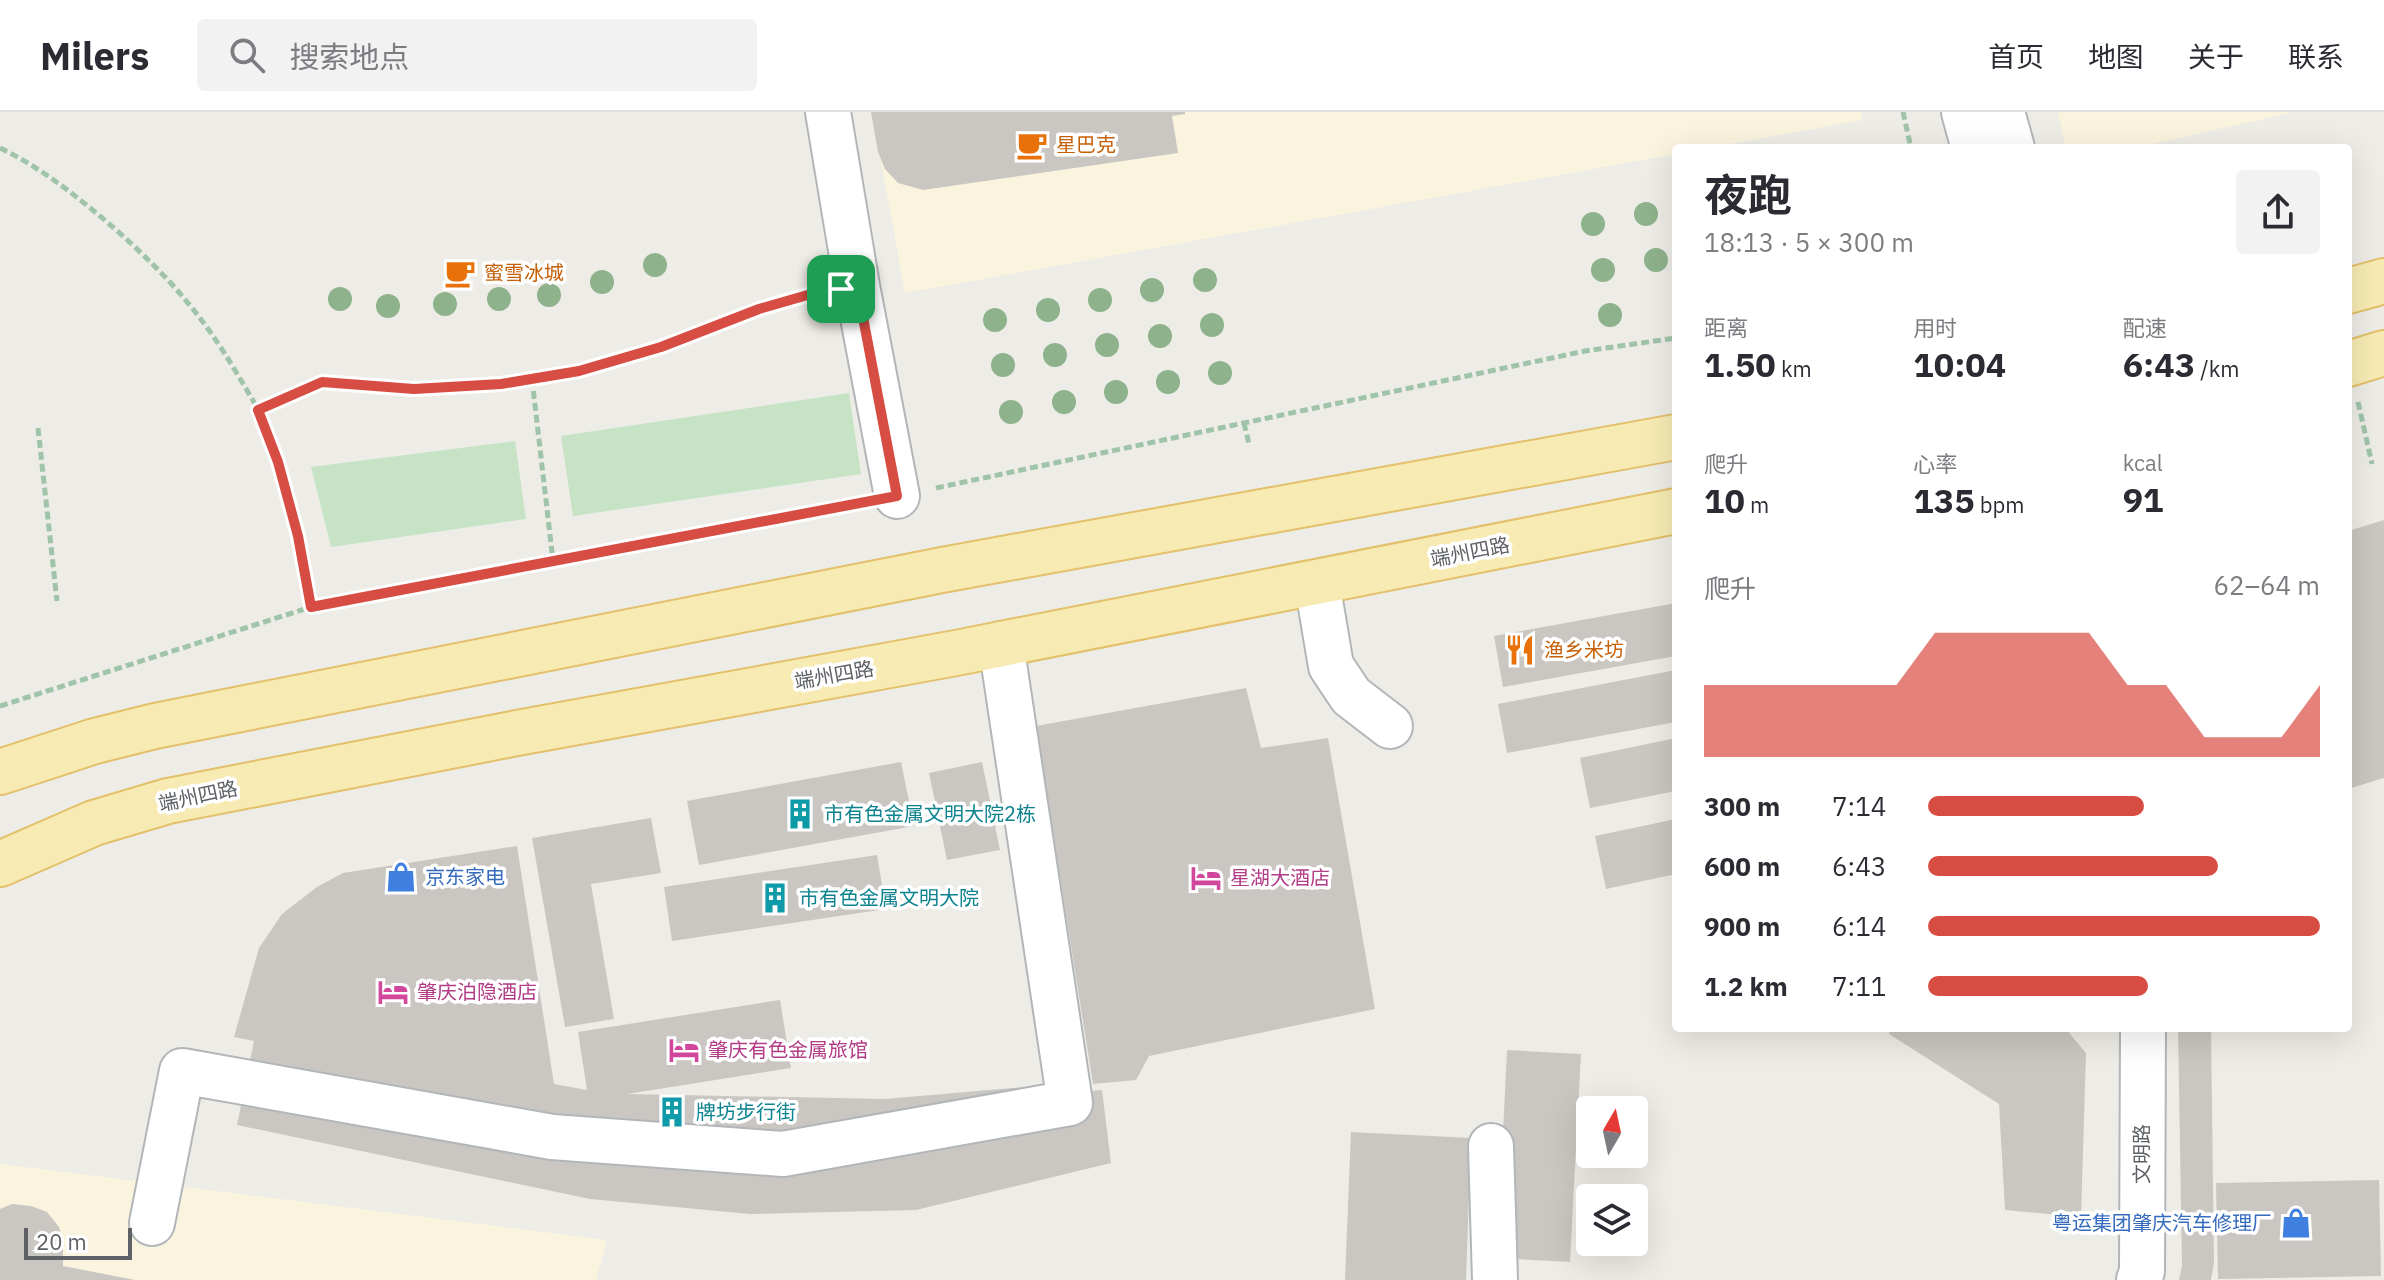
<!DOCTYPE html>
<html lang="zh">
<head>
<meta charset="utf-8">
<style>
	body { margin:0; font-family:"IBM Plex Sans","Noto Sans SC",sans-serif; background:#f2f2f3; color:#2b2b33; height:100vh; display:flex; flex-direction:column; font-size:30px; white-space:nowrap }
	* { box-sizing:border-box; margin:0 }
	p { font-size:26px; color:#7c7c81 }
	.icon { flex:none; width:44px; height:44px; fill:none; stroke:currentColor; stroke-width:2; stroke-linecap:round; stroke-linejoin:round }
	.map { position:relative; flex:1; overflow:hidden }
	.panel { position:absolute; left:1672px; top:32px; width:680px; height:888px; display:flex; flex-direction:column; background:#fff; border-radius:8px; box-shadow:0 8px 32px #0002 }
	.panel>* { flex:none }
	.needle { width:52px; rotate:9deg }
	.fabs { position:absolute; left:1576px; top:984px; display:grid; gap:16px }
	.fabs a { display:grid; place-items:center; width:72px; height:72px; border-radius:8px; background:#fff; box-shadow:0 8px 32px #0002; font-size:40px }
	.scale { position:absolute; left:24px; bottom:20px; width:108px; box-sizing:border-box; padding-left:8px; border:4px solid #5e6165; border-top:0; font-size:22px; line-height:28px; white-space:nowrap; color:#5e6165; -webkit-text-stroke:6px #fff; paint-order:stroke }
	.pin { position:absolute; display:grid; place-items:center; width:68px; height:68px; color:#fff; margin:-34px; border-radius:16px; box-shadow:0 4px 12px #0006 }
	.round { display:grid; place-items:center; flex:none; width:84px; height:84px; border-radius:8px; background:#f2f2f3 }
	.head { display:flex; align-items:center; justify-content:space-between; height:136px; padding:0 32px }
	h1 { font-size:44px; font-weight:700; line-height:60px }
	.figures { display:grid; grid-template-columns:repeat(3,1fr); gap:12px; height:136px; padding:8px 32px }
	.figures div { display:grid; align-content:center }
	.figures b { font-size:34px; font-weight:700 }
	.figures small { font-size:22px; font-weight:400 }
	.figures p { font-size:22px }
	.chart { height:224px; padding:16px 32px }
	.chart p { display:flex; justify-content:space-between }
	.chart svg { width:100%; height:144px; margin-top:8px; fill:#d84d43; opacity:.7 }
	ul { padding:0 32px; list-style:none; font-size:26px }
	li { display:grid; grid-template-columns:128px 96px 1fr; align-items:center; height:60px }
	li i { height:20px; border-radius:10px; background:#d84d43 }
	header { display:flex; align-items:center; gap:48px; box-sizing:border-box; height:112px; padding:0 40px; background:#fff; border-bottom:2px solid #e1e1e2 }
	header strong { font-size:38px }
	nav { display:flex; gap:44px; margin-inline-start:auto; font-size:28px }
	.search { width:560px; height:72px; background:#f2f2f3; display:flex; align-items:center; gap:20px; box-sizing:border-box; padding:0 28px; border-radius:8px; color:#7c7c81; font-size:30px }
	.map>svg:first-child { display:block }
</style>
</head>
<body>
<header>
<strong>Milers</strong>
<div class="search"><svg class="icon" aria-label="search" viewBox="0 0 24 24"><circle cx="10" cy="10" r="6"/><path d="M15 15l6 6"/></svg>搜索地点</div>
<nav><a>首页</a><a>地图</a><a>关于</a><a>联系</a></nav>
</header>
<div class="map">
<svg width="2384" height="1168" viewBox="0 0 2384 1168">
	<rect width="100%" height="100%" fill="#eeece6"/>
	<g fill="#faf4df">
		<polygon points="872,0 1861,0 1862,8 1708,36 1676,36 1676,42 905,181"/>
		<polygon points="2058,0 2293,0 2136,36 2066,36"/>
		<polygon points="0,1052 607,1128 596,1168 0,1168"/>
	</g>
	<g fill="#c6e3c5">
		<polygon points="849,281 861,362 573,404 561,324"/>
		<polygon points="515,329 526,407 331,435 311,355"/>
	</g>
	<g fill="#cac7c2">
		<polygon points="871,0 1185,0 1185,2 1172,4 1178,41 923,78 898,71 885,57 878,40"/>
		<polygon points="2384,408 2384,666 2348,677 2348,419"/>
		<polygon points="1676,491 1676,544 1503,575 1494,524"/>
		<polygon points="1676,558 1676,610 1507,641 1498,592"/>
		<polygon points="1246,576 1261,636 1328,626 1375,897 1149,944 1136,968 1093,972 1036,614"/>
		<polygon points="1676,626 1676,679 1590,696 1580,646"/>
		<polygon points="901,650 914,714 699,753 687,689"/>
		<polygon points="982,650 1000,738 947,748 929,661"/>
		<polygon points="651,706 661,761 591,772 614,907 565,915 532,726"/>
		<polygon points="1676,707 1676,762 1606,777 1595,724"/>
		<polygon points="517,734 554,972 587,978 578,920 780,888 791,956 627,982 885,987 1083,970 1087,979 1102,978 1111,1051 916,1098 750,1102 590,1087 237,1013 254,929 234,925 259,836 282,802 317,775 343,761"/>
		<polygon points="877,743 886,797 672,829 664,775"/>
		<polygon points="1890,916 2065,916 2086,941 2081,1105 2005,1098 1999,992 1889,922"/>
		<polygon points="2178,916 2211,916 2214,1151 2211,1168 2179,1168 2182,1154"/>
		<polygon points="1507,938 1581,942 1570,1150 1497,1146"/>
		<polygon points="1351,1020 1471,1026 1466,1168 1345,1168"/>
		<polygon points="2379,1068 2381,1164 2218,1167 2216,1071"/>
		<polygon points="12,1092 31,1094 47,1100 59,1115 63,1131 63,1154 135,1168 0,1168 0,1097"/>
	</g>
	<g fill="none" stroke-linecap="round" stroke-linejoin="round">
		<g stroke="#b3b6b9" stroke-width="48">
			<g id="minor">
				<polyline points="828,0 857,174 897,384"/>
				<polyline points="1964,0 1974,36"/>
				<polyline points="2002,0 2012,36"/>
				<polyline points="1317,471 1331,554 1351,584 1390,614"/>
				<polyline points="1491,1034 1495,1168"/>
				<polyline points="152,1111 182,959 552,1025 783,1042 1070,991 1001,532"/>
				<polyline points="2139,1168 2142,1159 2143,916"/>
			</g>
		</g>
		<g stroke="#e3c06a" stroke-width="48">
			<g id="major">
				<polyline points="2348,179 2384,169"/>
				<polyline points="2348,252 2384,241"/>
				<polyline points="0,660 95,629 155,614 942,458 1676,325"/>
				<polyline points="0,752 94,711 168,689 512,622 956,541 1676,399"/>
			</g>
		</g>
		<g stroke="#9fc4a9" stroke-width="5" stroke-dasharray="8 4" stroke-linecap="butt">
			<polyline points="1903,0 1911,36"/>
			<path d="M0,36C42,56 79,86 114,116C167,163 203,203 239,265C246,277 254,289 260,302C286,364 299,429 311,495"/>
			<polyline points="532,267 553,449"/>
			<polyline points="2358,290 2372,352"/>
			<polyline points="258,298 322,270 414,277 501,272 579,259 661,235 759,197 821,180"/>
			<polyline points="1244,311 1249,332"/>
			<polyline points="38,316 57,489"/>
			<polyline points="936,376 1585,239 1676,226"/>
			<polyline points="0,594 311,495 860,392"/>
		</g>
		<use href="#minor" stroke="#fff" stroke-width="44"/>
		<use href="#major" stroke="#f7ebb3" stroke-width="44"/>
	</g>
	<g fill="#8eb28b">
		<circle cx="1646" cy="102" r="12"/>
		<circle cx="1593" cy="112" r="12"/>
		<circle cx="1656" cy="148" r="12"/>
		<circle cx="655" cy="153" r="12"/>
		<circle cx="1603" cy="158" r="12"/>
		<circle cx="1205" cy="168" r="12"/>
		<circle cx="602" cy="170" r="12"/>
		<circle cx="1152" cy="178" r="12"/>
		<circle cx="549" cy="183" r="12"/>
		<circle cx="340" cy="187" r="12"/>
		<circle cx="499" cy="187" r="12"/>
		<circle cx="1100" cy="188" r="12"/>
		<circle cx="445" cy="192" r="12"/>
		<circle cx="388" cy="194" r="12"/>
		<circle cx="1048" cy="198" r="12"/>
		<circle cx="1610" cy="203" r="12"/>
		<circle cx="995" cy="208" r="12"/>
		<circle cx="1212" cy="213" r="12"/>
		<circle cx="1160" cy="224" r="12"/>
		<circle cx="1107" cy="233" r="12"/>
		<circle cx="1055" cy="243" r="12"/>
		<circle cx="1003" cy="253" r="12"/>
		<circle cx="1220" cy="261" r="12"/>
		<circle cx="1168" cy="270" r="12"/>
		<circle cx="1116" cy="280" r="12"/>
		<circle cx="1064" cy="290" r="12"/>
		<circle cx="1011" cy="300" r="12"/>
	</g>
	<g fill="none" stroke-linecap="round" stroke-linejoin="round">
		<g stroke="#fff" stroke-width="16">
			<polygon id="route" points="857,174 897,384 311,495 298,424 278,350 258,298 322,270 414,277 501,272 579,259 661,235 759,197 818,180"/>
		</g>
		<use href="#route" stroke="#d84d43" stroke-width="10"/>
	</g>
	<defs>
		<g id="cafe-bare" transform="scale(2.4)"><path d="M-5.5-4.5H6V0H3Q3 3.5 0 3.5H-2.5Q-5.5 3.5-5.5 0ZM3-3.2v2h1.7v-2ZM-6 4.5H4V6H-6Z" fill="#e8710a" stroke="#fff" stroke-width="2.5" paint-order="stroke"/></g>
		<g id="restaurant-bare" transform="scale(2.4)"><path d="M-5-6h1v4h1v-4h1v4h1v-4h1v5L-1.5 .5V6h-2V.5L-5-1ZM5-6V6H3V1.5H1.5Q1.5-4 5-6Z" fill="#e8710a" stroke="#fff" stroke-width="2.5" paint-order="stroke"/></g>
		<g id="building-bare" transform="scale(2.4)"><path d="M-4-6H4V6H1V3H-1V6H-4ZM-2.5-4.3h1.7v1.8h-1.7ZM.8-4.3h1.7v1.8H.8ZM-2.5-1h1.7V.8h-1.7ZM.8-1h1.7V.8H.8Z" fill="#0f9aa8" stroke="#fff" stroke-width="2.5" paint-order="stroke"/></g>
		<g id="shop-bare" transform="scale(2.4)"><path d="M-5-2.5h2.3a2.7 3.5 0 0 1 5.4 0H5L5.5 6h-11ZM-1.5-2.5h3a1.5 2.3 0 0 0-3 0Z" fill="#3f7fe0" stroke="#fff" stroke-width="2.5" paint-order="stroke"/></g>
		<g id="hotel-bare" transform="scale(2.4)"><path d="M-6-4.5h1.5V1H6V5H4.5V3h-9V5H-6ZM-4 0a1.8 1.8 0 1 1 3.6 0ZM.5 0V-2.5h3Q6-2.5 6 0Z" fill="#d1479c" stroke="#fff" stroke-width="2.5" paint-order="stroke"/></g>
	</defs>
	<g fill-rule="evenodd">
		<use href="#cafe-bare" x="1032" y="33"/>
		<use href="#cafe-bare" x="460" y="161"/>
		<use href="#restaurant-bare" x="1520" y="538"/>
		<use href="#building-bare" x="800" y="702"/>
		<use href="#shop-bare" x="401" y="765"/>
		<use href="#hotel-bare" x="1206" y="766"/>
		<use href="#building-bare" x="775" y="786"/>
		<use href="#hotel-bare" x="393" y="880"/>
		<use href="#hotel-bare" x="684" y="938"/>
		<use href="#building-bare" x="672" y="1000"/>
		<use href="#shop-bare" x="2296" y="1111"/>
	</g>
	<g text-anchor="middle" stroke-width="7" stroke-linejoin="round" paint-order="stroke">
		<g font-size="20" fill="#c56008" stroke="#fff" text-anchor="start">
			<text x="1056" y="40">星巴克</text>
			<text x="484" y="168">蜜雪冰城</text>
			<text x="1544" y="545">渔乡米坊</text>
		</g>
		<g font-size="20" fill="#5e6165" stroke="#fff">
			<text transform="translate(1470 440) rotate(-11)" y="7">端州四路</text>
			<text transform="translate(834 563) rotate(-10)" y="7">端州四路</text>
			<text transform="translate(198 684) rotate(-12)" y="7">端州四路</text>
			<text transform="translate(2142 1042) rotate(-90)" y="7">文明路</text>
		</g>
		<g font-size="20" fill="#0d838f" stroke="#fff" text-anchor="start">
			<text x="824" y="709">市有色金属文明大院2栋</text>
			<text x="799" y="793">市有色金属文明大院</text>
			<text x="696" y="1007">牌坊步行街</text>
		</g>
		<g font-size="20" fill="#366cbe" stroke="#fff" text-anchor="start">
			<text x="425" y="772">京东家电</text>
			<text x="2272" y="1118" text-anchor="end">粤运集团肇庆汽车修理厂</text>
		</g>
		<g font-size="20" fill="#b23c85" stroke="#fff" text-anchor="start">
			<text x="1230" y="773">星湖大酒店</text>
			<text x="417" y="887">肇庆泊隐酒店</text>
			<text x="708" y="945">肇庆有色金属旅馆</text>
		</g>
	</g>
</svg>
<div class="fabs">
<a><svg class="needle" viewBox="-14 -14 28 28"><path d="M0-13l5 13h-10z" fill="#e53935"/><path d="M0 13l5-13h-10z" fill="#7c7c81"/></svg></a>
<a><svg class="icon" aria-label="layers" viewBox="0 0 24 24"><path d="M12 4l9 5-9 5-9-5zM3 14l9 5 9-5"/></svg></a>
</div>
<div class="scale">20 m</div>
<div class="pin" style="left:841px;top:177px;background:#1e9e55"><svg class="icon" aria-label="arrive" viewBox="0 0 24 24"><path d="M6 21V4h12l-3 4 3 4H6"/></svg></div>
<section class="panel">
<div class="head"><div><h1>夜跑</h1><p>18:13 · 5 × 300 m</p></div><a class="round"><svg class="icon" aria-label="share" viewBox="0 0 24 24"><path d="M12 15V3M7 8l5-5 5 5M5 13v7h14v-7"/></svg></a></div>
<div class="figures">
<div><p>距离</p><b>1.50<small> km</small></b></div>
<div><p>用时</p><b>10:04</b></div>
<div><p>配速</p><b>6:43<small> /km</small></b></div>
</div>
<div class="figures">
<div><p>爬升</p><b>10<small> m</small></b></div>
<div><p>心率</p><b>135<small> bpm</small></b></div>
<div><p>kcal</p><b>91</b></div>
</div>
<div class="chart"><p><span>爬升</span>62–64 m</p>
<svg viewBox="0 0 160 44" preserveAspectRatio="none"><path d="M0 44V22L10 22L20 22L30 22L40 22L50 22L60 6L70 6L80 6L90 6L100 6L110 22L120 22L130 38L140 38L150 38L160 22V44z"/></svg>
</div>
<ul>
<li><b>300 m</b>7:14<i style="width:55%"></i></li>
<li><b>600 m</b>6:43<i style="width:74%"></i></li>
<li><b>900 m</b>6:14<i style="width:100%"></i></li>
<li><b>1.2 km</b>7:11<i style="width:56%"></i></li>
</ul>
</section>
</div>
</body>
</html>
